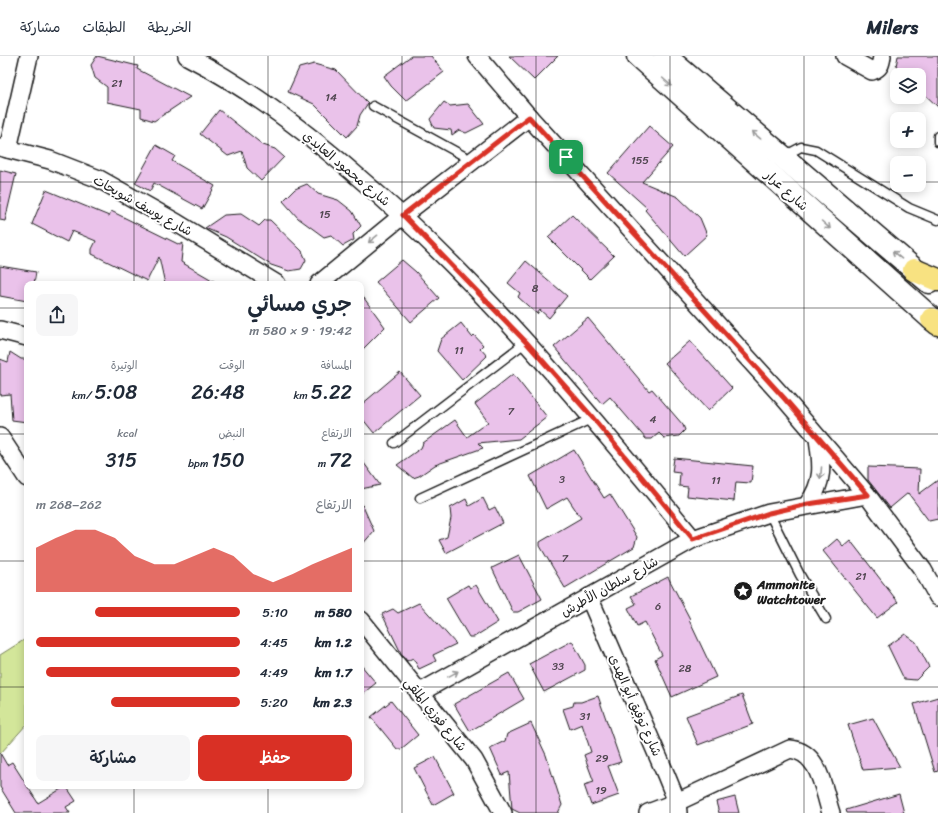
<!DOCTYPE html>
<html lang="ar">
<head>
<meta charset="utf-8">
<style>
	body { margin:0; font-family:Sriracha,"Playpen Sans Arabic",sans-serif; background:#f6f6f7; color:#1f2937; direction:rtl; height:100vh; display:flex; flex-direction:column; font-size:15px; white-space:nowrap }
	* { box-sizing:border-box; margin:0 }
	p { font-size:13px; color:#747a83 }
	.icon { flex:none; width:22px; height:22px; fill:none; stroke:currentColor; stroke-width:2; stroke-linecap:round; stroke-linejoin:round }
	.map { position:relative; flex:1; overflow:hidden; direction:ltr }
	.side { position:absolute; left:24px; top:225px; width:340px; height:508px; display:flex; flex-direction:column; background:#fff; border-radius:8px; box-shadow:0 2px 10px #0003; direction:rtl }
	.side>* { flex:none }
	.controls { position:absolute; left:890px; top:12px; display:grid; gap:8px }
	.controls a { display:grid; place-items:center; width:36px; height:36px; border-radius:8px; background:#fff; box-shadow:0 2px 10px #0003; font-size:20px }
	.pin { position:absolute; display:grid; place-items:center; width:34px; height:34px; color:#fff; margin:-17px; border-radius:8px; box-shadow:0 2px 6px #0006 }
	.round { display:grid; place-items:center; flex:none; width:42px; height:42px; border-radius:8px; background:#f6f6f7 }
	.headline { display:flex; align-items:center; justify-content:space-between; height:68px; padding:0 12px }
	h1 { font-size:22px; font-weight:600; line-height:30px }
	.metrics { display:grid; grid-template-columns:repeat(3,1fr); gap:6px; height:68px; padding:4px 12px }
	.metrics div { display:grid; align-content:center }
	.metrics b { font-size:20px; font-weight:600 }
	.metrics small { font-size:11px; font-weight:400 }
	.metrics p { font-size:11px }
	.chart { height:112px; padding:8px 12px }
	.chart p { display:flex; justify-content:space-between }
	.chart svg { width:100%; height:72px; margin-top:4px; fill:#d93025; opacity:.7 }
	.button { display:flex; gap:8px; margin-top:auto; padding:8px 12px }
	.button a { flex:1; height:46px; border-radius:8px; background:#d93025; color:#fff; font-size:16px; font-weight:600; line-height:46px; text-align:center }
	.button a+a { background:#f6f6f7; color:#1f2937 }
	ul { padding:0 12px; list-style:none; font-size:13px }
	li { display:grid; grid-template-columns:64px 48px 1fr; align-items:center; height:30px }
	li i { height:10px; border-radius:5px; background:#d93025 }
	header { display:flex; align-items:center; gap:24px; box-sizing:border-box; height:56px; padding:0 20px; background:#fff; border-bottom:1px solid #e0e1e3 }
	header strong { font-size:19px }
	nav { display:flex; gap:22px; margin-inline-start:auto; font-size:14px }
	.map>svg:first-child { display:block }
</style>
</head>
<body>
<header>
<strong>Milers</strong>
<nav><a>الخريطة</a><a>الطبقات</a><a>مشاركة</a></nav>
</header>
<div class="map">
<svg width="938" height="757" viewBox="0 0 938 757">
	<rect width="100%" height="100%" fill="#fff"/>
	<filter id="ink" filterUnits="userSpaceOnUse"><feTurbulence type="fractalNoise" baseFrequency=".025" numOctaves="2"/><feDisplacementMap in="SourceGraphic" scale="8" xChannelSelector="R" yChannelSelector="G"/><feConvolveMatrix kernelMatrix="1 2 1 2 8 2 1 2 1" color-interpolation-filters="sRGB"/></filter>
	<g filter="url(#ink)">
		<polygon fill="#d3e69a" stroke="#78815b" points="27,582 27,668 0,698 0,599"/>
		<g fill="#eac2ea" stroke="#1c1c1c">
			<polygon points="97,0 138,10 137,13 190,41 154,65 141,61 141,53 107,46 107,31 95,22 91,9"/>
			<polygon points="411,0 431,0 444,16 406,45 391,30 384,20"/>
			<polygon points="509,0 558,0 534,24"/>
			<polygon points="898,0 938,0 938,51 919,33 919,19 907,19 896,10"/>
			<polygon points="314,8 336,14 368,47 360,59 357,70 347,81 314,48 288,36 299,12"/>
			<polygon points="444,46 450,50 468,48 484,68 466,77 459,74 452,79 451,74 434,72 430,63"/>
			<polygon points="219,54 263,89 275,93 284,101 261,125 247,112 242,95 228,100 200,78"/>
			<polygon points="649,70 673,91 642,126 678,141 700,162 707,179 684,200 645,154 647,152 608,117"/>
			<polygon points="156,89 175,100 172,105 215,130 202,153 154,127 150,135 135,127"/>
			<polygon points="0,114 16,118 5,165 0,164"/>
			<polygon points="307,128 318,138 338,144 352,155 361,170 353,178 354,184 343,190 331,179 324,181 298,162 283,145 295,133"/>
			<polygon points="46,134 109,160 111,155 180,189 183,187 181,206 219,228 165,228 159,201 147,225 92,198 92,193 96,185 72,175 67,186 32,168"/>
			<polygon points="241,158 259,170 265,164 270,164 302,195 306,204 301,213 289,215 271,209 226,181 205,172 224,159"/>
			<polygon points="572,159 614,200 590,223 548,181"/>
			<polygon points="402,204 416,216 439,242 411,266 376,226"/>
			<polygon points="526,205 567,240 549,262 540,254 537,258 518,241 520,237 508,227"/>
			<polygon points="0,210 36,216 34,228 27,228 27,245 0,240"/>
			<polygon points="361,238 385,271 361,295"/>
			<polygon points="588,262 649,335 652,333 683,369 685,374 679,380 664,382 659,377 652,383 646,383 610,341 602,348 554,291"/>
			<polygon points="461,267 472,281 474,279 483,289 480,292 487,300 462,324 437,295 441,283"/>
			<polygon points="690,285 732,332 708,355 665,307"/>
			<polygon points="10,296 21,303 27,303 27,366 12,364 10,338 0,339 0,303 8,306"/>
			<polygon points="400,316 420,339 374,377 361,361 361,349"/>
			<polygon points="513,318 547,361 519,383 478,387 483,392 435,409 419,420 413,422 397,409 421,392 423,387 455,364 467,381 488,366 475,348"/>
			<polygon points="574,394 604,442 610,438 637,481 634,491 565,532 540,490 540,486 581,462 567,441 546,453 530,420"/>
			<polygon points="674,402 753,410 751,427 736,426 734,445 687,440 688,431 679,430 680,417 672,416"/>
			<polygon points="361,403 380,429 361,433"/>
			<polygon points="868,411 920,413 919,438 938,424 938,463 929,465 908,437 890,452 868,424"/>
			<polygon points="483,442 489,454 495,451 503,467 446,497 439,484 447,481 451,462 450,452 466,443 469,450"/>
			<polygon points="361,446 374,475 361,490"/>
			<polygon points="837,483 843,490 850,484 898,546 877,562 823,495"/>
			<polygon points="519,499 542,543 518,556 513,556 492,512"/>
			<polygon points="668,521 690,563 689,564 716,621 672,641 655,603 662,599 645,566 637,570 628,552 636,548 631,540"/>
			<polygon points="468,529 470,532 476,529 498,566 474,581 469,581 446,542"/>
			<polygon points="419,547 456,588 433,599 436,605 419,613 413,602 407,605 401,597 382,558 393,553 398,557"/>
			<polygon points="905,578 916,586 929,611 916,624 904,623 888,590"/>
			<polygon points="572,585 585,609 585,614 544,636 529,608"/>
			<polygon points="361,609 376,627 361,639"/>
			<polygon points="509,617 524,643 470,675 454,648"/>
			<polygon points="742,639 753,668 698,689 686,660"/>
			<polygon points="598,640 621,706 608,710 619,739 591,749 584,729 594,726 584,699 591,696 582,668 570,673 563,653 573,650 574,646 581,646"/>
			<polygon points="938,641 938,715 935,716 914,648"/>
			<polygon points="391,645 418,679 401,693 397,693 371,661"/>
			<polygon points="873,662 888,690 900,711 863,714 848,669"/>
			<polygon points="531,667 546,699 562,749 558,757 520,757 512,753 509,716 502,719 490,692 505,685 507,678"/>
			<polygon points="0,697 7,709 12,706 38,747 66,730 76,745 66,751 70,757 16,757 0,731"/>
			<polygon points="435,701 454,737 433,749 414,712"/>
			<polygon points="899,738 904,757 847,757 846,754"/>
			<polygon points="735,741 739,757 719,757 716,746"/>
		</g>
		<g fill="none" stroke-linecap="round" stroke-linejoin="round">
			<g stroke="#1c1c1c" stroke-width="11">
				<g id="lane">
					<polyline points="373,50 473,105"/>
					<polyline points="938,80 938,86"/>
					<polyline points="784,100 801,91 816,94 909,152 938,164"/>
					<polyline points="394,387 526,286"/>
					<polyline points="420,442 593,362"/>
					<polyline points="769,457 800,519 826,563"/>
				</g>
			</g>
			<g stroke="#1c1c1c" stroke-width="20">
				<g id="street">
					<path d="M187,0C249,32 305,75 357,120C483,227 588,356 693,483"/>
					<polyline points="477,0 529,61 784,342 867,439 923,514 938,541"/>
					<path d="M845,0L872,15C880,12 881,8 882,0"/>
					<polyline points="0,91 50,104 99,123 177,167 277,228"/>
					<polyline points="8,93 29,0"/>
					<polyline points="319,228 403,159 529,61"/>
					<polyline points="0,274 27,281"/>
					<polyline points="0,381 27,422"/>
					<path d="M808,448C824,426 822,409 818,383"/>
					<polyline points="589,541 666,719 677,746 678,757"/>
					<polyline points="361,564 474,704 503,757"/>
					<polyline points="419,637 693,483 769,457 867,439"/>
					<path d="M648,757L677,746L790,693C820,696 823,733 831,757"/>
				</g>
			</g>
			<g stroke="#1c1c1c" stroke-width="25">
				<g id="secondary">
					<polyline points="638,0 932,263 938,266"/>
					<polyline points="665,0 929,226"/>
				</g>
			</g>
			<g stroke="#1c1c1c" stroke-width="25">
				<g id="primary">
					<polyline points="914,214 938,224"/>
					<polyline points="932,263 938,268"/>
				</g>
			</g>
			<use href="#lane" stroke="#fff" stroke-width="8"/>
			<use href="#street" stroke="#fff" stroke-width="17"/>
			<use href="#secondary" stroke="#fff" stroke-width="22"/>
			<use href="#primary" stroke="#f8e281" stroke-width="22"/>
		</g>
		<defs><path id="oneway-shaft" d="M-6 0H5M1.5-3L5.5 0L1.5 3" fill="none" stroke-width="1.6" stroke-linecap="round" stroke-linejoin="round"/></defs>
		<g stroke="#999">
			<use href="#oneway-shaft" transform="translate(667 26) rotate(42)"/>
			<use href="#oneway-shaft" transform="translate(756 79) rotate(-140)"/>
			<use href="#oneway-shaft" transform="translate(826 169) rotate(42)"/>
			<use href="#oneway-shaft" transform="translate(373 183) rotate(141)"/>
			<use href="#oneway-shaft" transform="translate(897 199) rotate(-140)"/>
			<use href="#oneway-shaft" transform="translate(821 417) rotate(95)"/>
			<use href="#oneway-shaft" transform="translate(453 618) rotate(-29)"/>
		</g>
	</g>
	<g fill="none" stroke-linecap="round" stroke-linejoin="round" filter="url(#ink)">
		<g stroke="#fff" stroke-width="8">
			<polygon id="route" points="529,61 784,342 868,439 808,448 769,457 693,483 593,362 526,286 403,159"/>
		</g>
		<use href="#route" stroke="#d93025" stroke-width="5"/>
	</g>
	<path fill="none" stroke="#1c1c1c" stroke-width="1" stroke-opacity="0.55" d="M134,0V228M268,0V228M402,0V757M536,0V757M670,0V757M804,0V757M0,126H897M919,126H938M0,252H27M361,252H938M0,378H27M361,378H938M0,505H27M361,505H938M0,631H27M361,631H938M134,730V757M268,730V757"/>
	<defs>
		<g id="sight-disc" transform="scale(1)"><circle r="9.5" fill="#1c1c1c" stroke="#fff"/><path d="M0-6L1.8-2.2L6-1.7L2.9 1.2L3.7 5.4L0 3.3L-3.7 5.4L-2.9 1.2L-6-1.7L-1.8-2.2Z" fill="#fff"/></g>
	</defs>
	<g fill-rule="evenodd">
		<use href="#sight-disc" x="743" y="535"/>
	</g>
	<g text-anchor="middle" stroke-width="4" stroke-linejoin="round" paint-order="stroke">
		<g font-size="11" fill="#504650">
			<text x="117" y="31">21</text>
			<text x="331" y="45">14</text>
			<text x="640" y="108">155</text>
			<text x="325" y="162">15</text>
			<text x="535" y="236">8</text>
			<text x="459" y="298">11</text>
			<text x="511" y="359">7</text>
			<text x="653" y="367">4</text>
			<text x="562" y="427">3</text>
			<text x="716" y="428">11</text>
			<text x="565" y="506">7</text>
			<text x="861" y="524">21</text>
			<text x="658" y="554">6</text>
			<text x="558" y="614">33</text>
			<text x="685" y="616">28</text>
			<text x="585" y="664">31</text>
			<text x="602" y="706">29</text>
			<text x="601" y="738">19</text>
		</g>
		<g font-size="13" fill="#1c1c1c" stroke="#fff">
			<text transform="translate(347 112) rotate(40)" y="5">شارع محمود العابدي</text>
			<text transform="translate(787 134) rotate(42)" y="5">شارع عرار</text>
			<text transform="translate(143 149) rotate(29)" y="5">شارع يوسف شويحات</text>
			<text transform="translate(609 530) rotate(-29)" y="5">شارع سلطان الأطرش</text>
			<text transform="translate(636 649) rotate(66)" y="5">شارع توفيق أبو الهدى</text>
			<text transform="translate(436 658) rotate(51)" y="5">شارع فوزي الملقي</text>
		</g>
		<g font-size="13" font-weight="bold" fill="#1c1c1c" stroke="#fff" text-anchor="start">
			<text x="757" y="533">Ammonite<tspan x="757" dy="15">Watchtower</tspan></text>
		</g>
	</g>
</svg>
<div class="controls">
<a><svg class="icon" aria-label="layers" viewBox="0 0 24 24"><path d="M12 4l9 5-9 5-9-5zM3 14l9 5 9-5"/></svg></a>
<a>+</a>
<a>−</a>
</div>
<div class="pin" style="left:566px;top:101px;background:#1e9e55"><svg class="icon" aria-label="arrive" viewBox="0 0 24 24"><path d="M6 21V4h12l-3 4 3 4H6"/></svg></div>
<section class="side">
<div class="headline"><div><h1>جري مسائي</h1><p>19:42 · 9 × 580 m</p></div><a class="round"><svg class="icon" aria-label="share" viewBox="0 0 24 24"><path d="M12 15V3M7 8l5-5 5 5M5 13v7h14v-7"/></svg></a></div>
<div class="metrics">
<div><p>المسافة</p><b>5.22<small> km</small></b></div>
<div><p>الوقت</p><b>26:48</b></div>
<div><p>الوتيرة</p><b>5:08<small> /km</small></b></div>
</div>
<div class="metrics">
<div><p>الارتفاع</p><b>72<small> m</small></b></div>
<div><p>النبض</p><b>150<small> bpm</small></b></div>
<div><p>kcal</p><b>315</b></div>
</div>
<div class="chart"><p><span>الارتفاع</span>262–268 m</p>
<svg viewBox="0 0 160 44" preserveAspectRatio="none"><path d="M0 44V17L10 11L20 6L30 6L40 11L50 22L60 27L70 27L80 22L90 17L100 22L110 33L120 38L130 33L140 27L150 22L160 17V44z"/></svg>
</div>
<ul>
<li><b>580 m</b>5:10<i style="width:71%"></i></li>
<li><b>1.2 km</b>4:45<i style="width:100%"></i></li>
<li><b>1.7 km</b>4:49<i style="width:95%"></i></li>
<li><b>2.3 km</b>5:20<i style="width:63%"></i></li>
</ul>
<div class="button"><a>حفظ</a><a>مشاركة</a></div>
</section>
</div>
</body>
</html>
